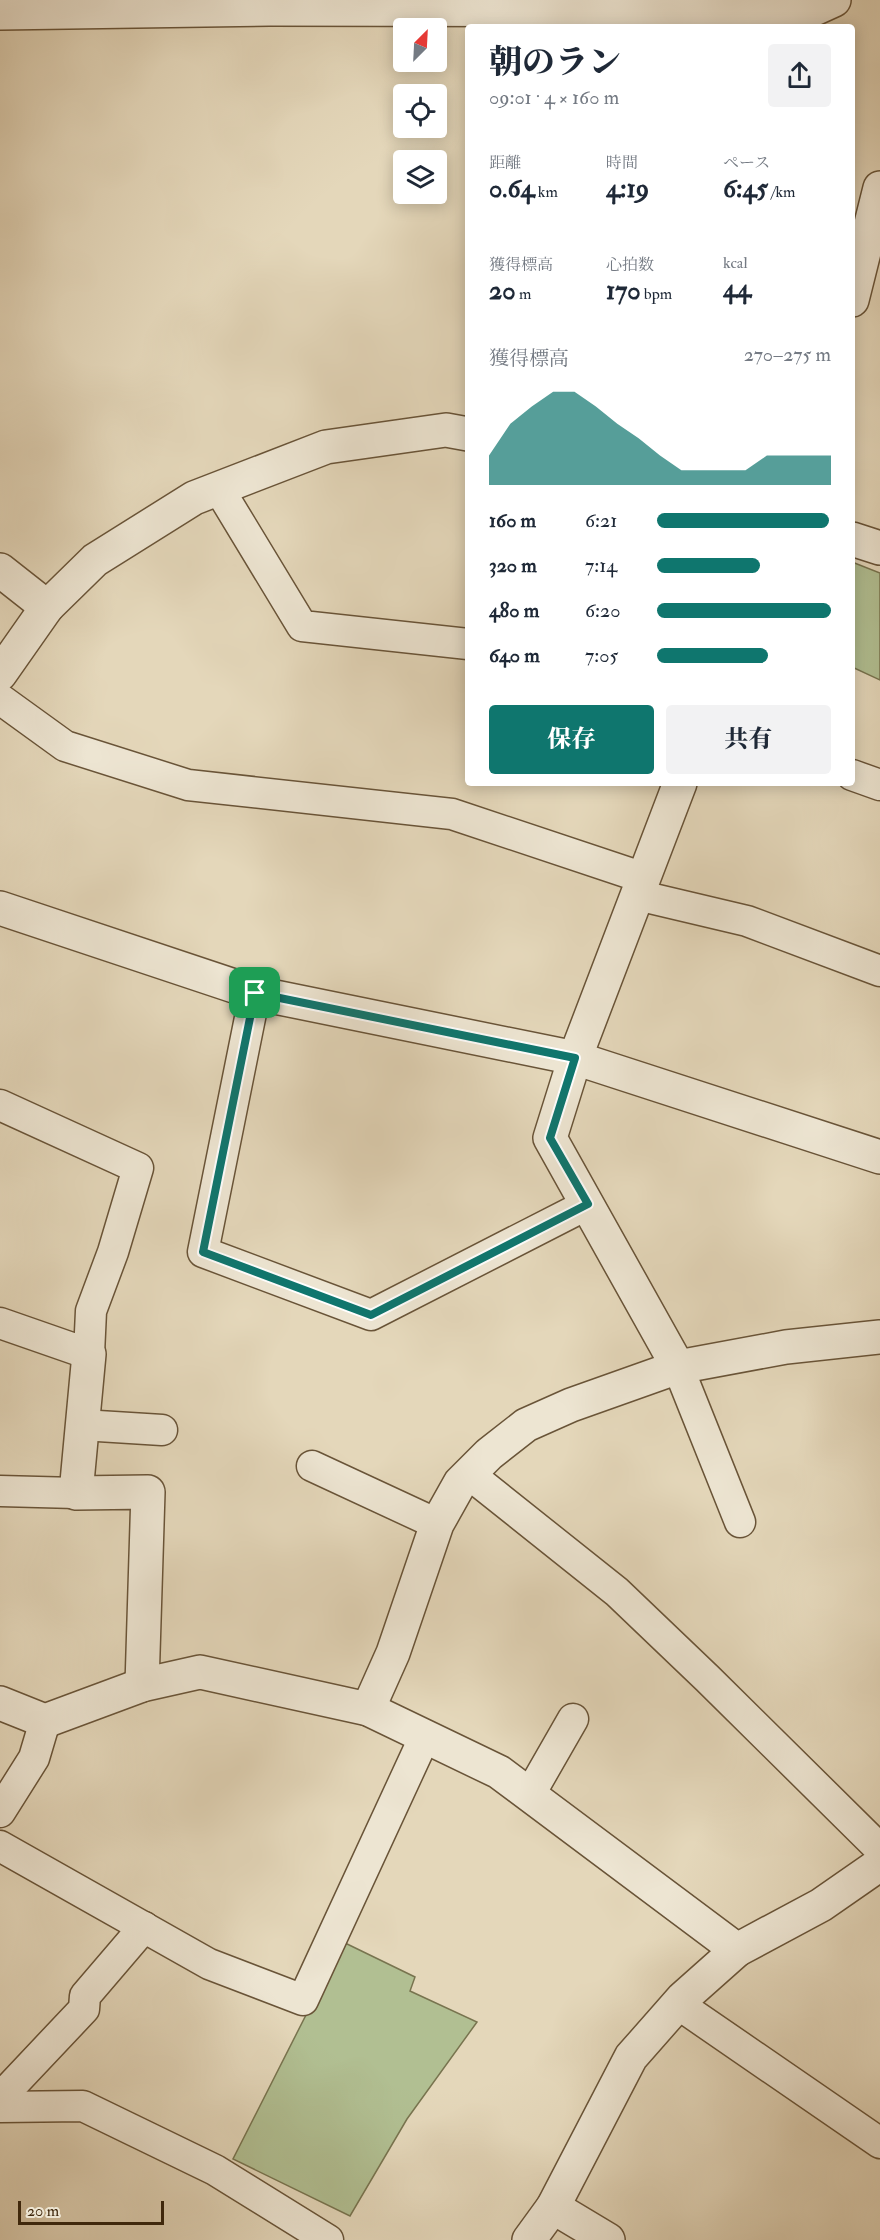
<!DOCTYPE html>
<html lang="ja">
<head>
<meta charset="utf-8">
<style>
	body { margin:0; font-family:"IM FELL Double Pica","Noto Serif JP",serif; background:#f2f2f3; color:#1f2937; height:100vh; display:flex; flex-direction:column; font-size:22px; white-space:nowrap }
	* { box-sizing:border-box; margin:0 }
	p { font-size:20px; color:#747a83 }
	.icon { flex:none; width:33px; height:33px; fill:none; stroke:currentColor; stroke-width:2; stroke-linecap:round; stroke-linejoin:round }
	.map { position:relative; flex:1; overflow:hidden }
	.side { position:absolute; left:465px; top:24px; width:390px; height:762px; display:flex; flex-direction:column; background:#fff; border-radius:6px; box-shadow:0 3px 15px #0003 }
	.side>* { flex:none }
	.needle { width:39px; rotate:24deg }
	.tools { position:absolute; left:393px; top:18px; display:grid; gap:12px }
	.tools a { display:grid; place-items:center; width:54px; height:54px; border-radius:6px; background:#fff; box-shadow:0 3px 15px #0003; font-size:30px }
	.scale { position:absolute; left:18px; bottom:15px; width:146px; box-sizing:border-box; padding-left:6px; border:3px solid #40280c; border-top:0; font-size:16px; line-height:21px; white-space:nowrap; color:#40280c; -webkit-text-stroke:4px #ede5d2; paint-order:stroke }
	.pin { position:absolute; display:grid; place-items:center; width:51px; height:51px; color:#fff; margin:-26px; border-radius:12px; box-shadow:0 3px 9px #0006 }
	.round { display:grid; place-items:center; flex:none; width:63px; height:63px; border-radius:6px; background:#f2f2f3 }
	.summary { display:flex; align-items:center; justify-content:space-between; height:102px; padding:0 24px }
	h1 { font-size:33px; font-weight:800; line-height:45px }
	.metrics { display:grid; grid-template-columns:repeat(3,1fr); gap:9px; height:102px; padding:6px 24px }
	.metrics div { display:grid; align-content:center }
	.metrics b { font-size:26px; font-weight:800 }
	.metrics small { font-size:16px; font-weight:400 }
	.metrics p { font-size:16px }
	.chart { height:168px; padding:12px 24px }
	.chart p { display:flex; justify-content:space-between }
	.chart svg { width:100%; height:108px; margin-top:6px; fill:#0f766e; opacity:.7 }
	.action { display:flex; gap:12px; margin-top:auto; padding:12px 24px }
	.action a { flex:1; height:69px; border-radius:6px; background:#0f766e; color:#fff; font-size:24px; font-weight:800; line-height:69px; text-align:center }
	.action a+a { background:#f2f2f3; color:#1f2937 }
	ul { padding:0 24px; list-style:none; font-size:20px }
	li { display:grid; grid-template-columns:96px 72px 1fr; align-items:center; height:45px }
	li i { height:15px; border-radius:8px; background:#0f766e }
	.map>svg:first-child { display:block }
</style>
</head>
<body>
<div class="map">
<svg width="880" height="2240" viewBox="0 0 880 2240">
	<rect width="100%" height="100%" fill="#e4d7ba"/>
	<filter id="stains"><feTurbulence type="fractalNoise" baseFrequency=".00333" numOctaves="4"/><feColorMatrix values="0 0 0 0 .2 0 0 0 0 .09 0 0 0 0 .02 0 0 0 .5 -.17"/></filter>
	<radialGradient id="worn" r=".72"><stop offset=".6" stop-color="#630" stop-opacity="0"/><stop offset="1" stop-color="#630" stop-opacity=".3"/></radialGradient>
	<g fill="#b1bf92" stroke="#78744f" stroke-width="1.5">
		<polygon points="852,562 880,573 880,680 852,667"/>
		<polygon points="343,1942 415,1977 410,1991 477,2022 407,2119 350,2216 233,2159"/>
	</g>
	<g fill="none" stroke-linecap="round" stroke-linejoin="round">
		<g stroke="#695438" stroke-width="33">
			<g id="service">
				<polyline points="219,489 302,626 468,644"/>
				<polyline points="0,699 65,746 188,785 452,814 644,878"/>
				<polyline points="852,775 880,785"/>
				<polyline points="637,895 747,921 880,971"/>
				<polyline points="255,993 203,1252 371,1315 588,1204"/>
				<polyline points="0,1105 138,1168 113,1252 91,1311 89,1354 0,1323"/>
				<polyline points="678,1367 740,1522"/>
				<polyline points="82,1425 162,1430"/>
				<polyline points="312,1466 437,1524"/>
				<polyline points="469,1474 617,1592 708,1679 880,1849"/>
				<polyline points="0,1491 76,1493"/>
				<polyline points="530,1794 573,1719"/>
				<polyline points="0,1812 34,1758 45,1721"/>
				<polyline points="0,1846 209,1964 303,2000 425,1736"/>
				<polyline points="678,2004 880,2143"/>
				<polyline points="0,2098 84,2009 85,1996 144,1927"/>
				<polyline points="0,2107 83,2106 215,2170 328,2240"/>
			</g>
		</g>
		<g stroke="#695438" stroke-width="36">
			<g id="minor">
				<polyline points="0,13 270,9 812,10 834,0"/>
				<polyline points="852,300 880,188"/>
				<polyline points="852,539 880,548"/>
				<polyline points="0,570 47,607"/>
				<polyline points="0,674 47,607 95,560 194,498 326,447 446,430 468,434"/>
				<polyline points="0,908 255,993 575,1058 880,1157"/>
				<polyline points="89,1354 76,1493 148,1492 142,1685"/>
				<polyline points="678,1367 550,1138 575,1058 680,783"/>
				<polyline points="0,1703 45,1721 142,1685 200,1672 368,1709 499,1772 737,1950 821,1905 880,1864"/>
				<polyline points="368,1709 393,1653 437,1524 460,1483 489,1454 526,1425 571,1405 678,1367 786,1347 880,1337"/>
				<polyline points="553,2207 608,2240"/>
				<polyline points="529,2240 553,2207 631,2057 683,1998 737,1950"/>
			</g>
		</g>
		<use href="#service" stroke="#ede5d2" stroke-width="30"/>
		<use href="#minor" stroke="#ede5d2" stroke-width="33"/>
	</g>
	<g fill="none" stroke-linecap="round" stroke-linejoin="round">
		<g stroke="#fff" stroke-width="12">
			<polygon id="route" points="255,993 575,1058 550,1138 588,1204 371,1315 203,1252"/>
		</g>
		<use href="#route" stroke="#0f766e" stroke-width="8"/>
	</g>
	<rect width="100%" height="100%" filter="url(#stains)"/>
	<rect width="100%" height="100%" fill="url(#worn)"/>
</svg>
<div class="tools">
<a><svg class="needle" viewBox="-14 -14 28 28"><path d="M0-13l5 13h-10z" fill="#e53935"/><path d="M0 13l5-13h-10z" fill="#747a83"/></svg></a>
<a><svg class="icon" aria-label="locate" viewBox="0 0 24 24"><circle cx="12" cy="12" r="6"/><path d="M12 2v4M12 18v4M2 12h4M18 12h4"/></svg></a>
<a><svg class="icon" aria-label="layers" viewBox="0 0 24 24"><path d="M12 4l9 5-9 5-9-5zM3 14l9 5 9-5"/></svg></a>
</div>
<div class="scale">20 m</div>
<div class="pin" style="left:255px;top:993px;background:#1e9e55"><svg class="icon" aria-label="arrive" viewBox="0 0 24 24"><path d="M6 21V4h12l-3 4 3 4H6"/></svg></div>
<section class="side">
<div class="summary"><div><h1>朝のラン</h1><p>09:01 · 4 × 160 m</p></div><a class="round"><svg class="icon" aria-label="share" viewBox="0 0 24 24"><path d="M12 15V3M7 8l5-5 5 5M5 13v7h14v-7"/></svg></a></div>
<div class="metrics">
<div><p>距離</p><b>0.64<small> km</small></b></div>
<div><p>時間</p><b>4:19</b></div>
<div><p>ペース</p><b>6:45<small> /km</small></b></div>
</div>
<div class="metrics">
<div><p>獲得標高</p><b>20<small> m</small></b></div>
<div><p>心拍数</p><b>170<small> bpm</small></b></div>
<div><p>kcal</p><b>44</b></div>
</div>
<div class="chart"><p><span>獲得標高</span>270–275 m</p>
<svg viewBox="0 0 160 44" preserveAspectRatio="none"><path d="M0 44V32L10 19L20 12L30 6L40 6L50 12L60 19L70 25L80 32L90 38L100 38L110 38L120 38L130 32L140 32L150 32L160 32V44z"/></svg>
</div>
<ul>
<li><b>160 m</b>6:21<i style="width:99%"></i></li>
<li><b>320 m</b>7:14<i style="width:59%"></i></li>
<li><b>480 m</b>6:20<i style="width:100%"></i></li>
<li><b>640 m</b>7:05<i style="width:64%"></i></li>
</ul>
<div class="action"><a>保存</a><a>共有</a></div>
</section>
</div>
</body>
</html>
